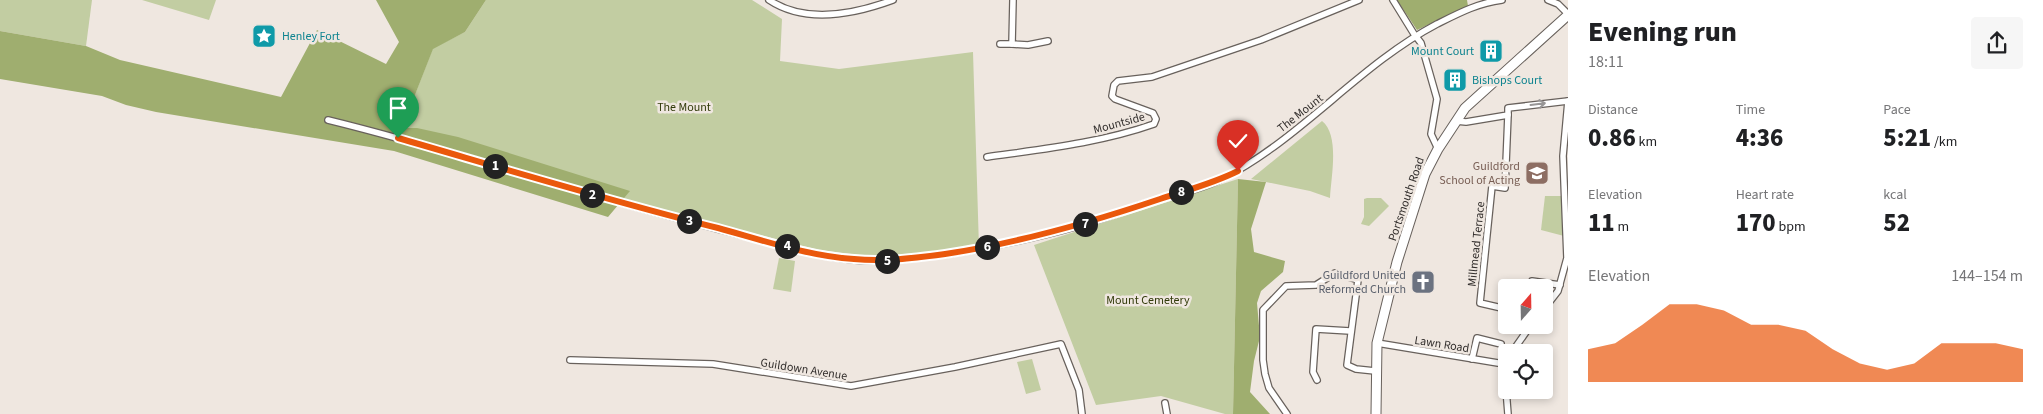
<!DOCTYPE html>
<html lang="en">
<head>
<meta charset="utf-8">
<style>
	body { margin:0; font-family:"Source Sans 3",sans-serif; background:#f6f6f6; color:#202124; height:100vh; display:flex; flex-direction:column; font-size:19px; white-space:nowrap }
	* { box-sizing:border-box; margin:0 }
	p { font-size:16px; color:#757577 }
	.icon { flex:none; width:28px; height:28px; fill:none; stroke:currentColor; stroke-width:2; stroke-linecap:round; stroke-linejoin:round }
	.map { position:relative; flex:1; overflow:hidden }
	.details { display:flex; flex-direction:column; background:#fff; width:475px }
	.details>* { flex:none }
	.needle { width:32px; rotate:20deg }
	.fabs { position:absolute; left:1498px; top:279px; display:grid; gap:10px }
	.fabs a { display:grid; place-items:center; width:55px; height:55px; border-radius:5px; background:#fff; box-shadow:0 2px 8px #0003; font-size:25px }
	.pin { position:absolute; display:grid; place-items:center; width:42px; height:42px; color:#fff; margin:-51px -21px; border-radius:50% 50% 50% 0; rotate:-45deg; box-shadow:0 0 5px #0007 }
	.pin .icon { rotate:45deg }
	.km { position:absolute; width:25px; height:25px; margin:-12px; border-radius:50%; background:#222; color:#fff; font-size:14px; line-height:25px; text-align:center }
	.round { display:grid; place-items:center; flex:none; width:52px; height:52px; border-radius:5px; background:#f6f6f6 }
	.headline { display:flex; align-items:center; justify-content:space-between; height:85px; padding:0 20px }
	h1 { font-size:28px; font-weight:800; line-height:38px }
	.figures { display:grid; grid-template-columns:repeat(3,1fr); gap:8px; height:85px; padding:5px 20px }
	.figures div { display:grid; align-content:center }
	.figures b { font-size:25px; font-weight:800 }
	.figures small { font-size:14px; font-weight:400 }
	.figures p { font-size:14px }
	.chart { height:140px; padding:10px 20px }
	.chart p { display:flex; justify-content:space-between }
	.chart svg { width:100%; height:90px; margin-top:5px; fill:#ea580c; opacity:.7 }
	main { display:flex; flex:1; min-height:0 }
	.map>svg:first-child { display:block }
</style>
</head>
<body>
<main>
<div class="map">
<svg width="1568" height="414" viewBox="0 0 1568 414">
	<rect width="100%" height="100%" fill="#efe7e0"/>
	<g fill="#c2cda2">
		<polygon points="0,0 92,0 86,46 0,31"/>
		<polygon points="142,0 216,0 209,20"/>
		<polygon points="486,0 752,0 782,19 780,61 839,69 973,52 979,248 884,258 819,250 622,200 402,128 433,48 465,32"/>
		<path d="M1322,121C1340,135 1331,177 1330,198L1310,191L1251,179Z"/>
		<polygon points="1238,179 1233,414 1225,414 1161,396 1096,405 1034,245"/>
		<polygon points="1545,196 1563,196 1564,236 1541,230"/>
		<polygon points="1367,198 1381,198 1389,206 1369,226 1361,224 1364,217 1364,199"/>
		<polygon points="779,258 795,261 791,292 773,289"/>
		<polygon points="1032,359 1041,390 1026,394 1017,362"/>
	</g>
	<g fill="#9fae6f">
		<polygon points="376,0 486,0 465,32 433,49 402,128 417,128 458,137 630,191 608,217 394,151 156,112 126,105 102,96 0,79 0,31 86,46 120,60 281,97 317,30 386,64 399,42"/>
		<polygon points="1397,0 1467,0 1468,6 1417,30"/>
		<polygon points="1238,179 1266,182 1251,229 1254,252 1285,261 1283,272 1261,291 1257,303 1260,337 1254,361 1250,392 1270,414 1233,414"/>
	</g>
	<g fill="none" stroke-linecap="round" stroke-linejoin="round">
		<g stroke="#68615c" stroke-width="8">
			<g id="street">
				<path d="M769,0C805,24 855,14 893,0"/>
				<polyline points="1013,0 1012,44 1028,45 1048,41"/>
				<polyline points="1393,0 1414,34 1421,43 1437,99 1431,134 1438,149"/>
				<polyline points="1548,0 1558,4 1568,14"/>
				<polyline points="1000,44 1012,44"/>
				<path d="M328,120C459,152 587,196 718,229C768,241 821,260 873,261C898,261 923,257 948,254C1010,244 1073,231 1132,208C1161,197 1194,193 1222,179C1301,139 1359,65 1437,24C1459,13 1478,3 1502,0"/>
				<polyline points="1456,121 1466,122 1508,115 1508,108 1568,101"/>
				<path d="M987,157C1043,149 1100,143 1154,124L1156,119L1153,113L1115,99L1112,96L1114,85L1118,81L1152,77L1261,40L1359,0"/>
				<polyline points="1532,281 1560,285"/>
				<polyline points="1506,309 1480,303 1492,186 1505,188 1508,115"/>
				<polyline points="1544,309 1558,291 1567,258 1563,156 1568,101"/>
				<polyline points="1377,343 1504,364"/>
				<polyline points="1512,352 1531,325"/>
				<polyline points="1472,359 1477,338 1501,344"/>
				<polyline points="570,360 713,364 851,386 955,367 1061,344 1079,390 1082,414"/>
				<polyline points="1504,364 1508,414"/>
				<polyline points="1317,380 1313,372 1316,329 1350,331"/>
				<polyline points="1165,403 1167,414"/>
				<polyline points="1287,414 1269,388 1265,374 1263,360 1263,310 1286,286 1316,285 1335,273 1358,280 1347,365 1356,369 1375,371"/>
			</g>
		</g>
		<g stroke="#68615c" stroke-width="11">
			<polyline id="primary" points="1376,414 1377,343 1397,262 1425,174 1438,149 1465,108 1568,15"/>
		</g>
		<use href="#street" stroke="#fff" stroke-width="5.5"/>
		<use href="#primary" stroke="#fff" stroke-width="9"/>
	</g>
	<defs><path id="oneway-shaft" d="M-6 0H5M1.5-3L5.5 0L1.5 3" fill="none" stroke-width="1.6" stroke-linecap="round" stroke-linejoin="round" transform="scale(1.25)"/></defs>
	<use stroke="#989696" href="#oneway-shaft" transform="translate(1538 104) rotate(-7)"/>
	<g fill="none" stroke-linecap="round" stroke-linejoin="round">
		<g stroke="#fff" stroke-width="10">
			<path id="route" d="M398,138C505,169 610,201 718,228C762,240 808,256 854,259C884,262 914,258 945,254C1019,243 1089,223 1160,199C1187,190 1212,184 1238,171"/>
		</g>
		<use href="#route" stroke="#ea580c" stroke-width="6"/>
	</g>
	<defs>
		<g id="sight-square" transform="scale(1.25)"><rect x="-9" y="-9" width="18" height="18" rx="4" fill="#0f9aa8" stroke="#efe7e0"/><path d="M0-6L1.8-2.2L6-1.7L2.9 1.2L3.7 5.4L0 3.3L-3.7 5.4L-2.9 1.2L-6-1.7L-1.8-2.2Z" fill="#fff"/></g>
		<g id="building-square" transform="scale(1.25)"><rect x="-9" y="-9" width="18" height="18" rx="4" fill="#0f9aa8" stroke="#efe7e0"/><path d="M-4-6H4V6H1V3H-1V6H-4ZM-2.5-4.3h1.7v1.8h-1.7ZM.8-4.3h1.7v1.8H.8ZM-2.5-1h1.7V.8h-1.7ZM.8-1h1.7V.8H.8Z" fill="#fff"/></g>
		<g id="university-square" transform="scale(1.25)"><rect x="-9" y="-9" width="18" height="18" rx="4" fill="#8d6e63" stroke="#efe7e0"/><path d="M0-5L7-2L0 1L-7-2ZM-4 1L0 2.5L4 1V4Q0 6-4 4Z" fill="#fff"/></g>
		<g id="church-square" transform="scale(1.25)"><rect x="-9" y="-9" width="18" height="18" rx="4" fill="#6b7280" stroke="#efe7e0"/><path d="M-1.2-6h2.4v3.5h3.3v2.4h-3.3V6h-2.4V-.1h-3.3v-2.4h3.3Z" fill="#fff"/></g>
	</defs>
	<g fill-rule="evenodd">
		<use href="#sight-square" x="264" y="36"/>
		<use href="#building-square" x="1491" y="51"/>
		<use href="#building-square" x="1455" y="80"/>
		<use href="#university-square" x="1537" y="173"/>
		<use href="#church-square" x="1423" y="282"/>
	</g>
	<g text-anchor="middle" stroke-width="5" stroke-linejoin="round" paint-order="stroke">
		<g font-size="12" fill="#0d838f" stroke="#efe7e0" text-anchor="start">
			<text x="282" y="40">Henley Fort</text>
			<text x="1474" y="55" text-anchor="end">Mount Court</text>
			<text x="1472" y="84">Bishops Court</text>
		</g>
		<g font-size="12" fill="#323b0a" stroke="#efe7e0">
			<text x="684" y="111">The Mount</text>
			<text x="1148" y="304">Mount Cemetery</text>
		</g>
		<g font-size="12" fill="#322e2c" stroke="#efe7e0">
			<text transform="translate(1300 113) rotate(-38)" y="4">The Mount</text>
			<text transform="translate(1119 123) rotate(-15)" y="4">Mountside</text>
			<text transform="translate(1406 199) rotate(-71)" y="4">Portsmouth Road</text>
			<text transform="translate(1476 244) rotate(-84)" y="4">Millmead Terrace</text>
			<text transform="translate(1442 344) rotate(9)" y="4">Lawn Road</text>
			<text transform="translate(804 369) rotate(9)" y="4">Guildown Avenue</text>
		</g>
		<g font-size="12" fill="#785e54" stroke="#efe7e0" text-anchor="end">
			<text x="1520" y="170">Guildford<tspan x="1520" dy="14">School of Acting</tspan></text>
		</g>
		<g font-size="12" fill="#5b616d" stroke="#efe7e0" text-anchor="end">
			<text x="1406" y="279">Guildford United<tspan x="1406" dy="14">Reformed Church</tspan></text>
		</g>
	</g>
</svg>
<div class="fabs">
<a><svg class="needle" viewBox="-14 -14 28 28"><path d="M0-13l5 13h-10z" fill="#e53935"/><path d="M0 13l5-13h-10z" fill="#757577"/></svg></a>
<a><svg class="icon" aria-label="locate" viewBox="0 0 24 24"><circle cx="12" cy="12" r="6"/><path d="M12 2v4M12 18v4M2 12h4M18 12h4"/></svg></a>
</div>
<div class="pin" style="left:398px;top:138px;background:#1e9e55"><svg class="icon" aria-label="arrive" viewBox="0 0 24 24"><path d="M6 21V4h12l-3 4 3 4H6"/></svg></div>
<div class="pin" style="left:1238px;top:171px;background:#d93025"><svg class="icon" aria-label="check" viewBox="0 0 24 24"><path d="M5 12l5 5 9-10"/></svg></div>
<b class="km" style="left:495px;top:166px">1</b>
<b class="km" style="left:592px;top:195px">2</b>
<b class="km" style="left:689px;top:221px">3</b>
<b class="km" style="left:787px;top:246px">4</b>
<b class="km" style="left:887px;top:261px">5</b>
<b class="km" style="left:987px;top:247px">6</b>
<b class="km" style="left:1085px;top:224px">7</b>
<b class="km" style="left:1181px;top:192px">8</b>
</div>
<section class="details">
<div class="headline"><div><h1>Evening run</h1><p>18:11</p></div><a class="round"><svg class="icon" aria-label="share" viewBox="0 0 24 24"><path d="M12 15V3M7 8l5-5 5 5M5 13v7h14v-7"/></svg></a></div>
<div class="figures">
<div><p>Distance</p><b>0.86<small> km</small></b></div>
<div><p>Time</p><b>4:36</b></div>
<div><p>Pace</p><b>5:21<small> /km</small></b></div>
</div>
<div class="figures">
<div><p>Elevation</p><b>11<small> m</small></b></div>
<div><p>Heart rate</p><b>170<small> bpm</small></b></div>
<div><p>kcal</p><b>52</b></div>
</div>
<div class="chart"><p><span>Elevation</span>144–154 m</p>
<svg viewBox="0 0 160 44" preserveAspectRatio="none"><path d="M0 44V28L10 25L20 16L30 6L40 6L50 9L60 16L70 16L80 19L90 28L100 35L110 38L120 35L130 25L140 25L150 25L160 28V44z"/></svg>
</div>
</section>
</main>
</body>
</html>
